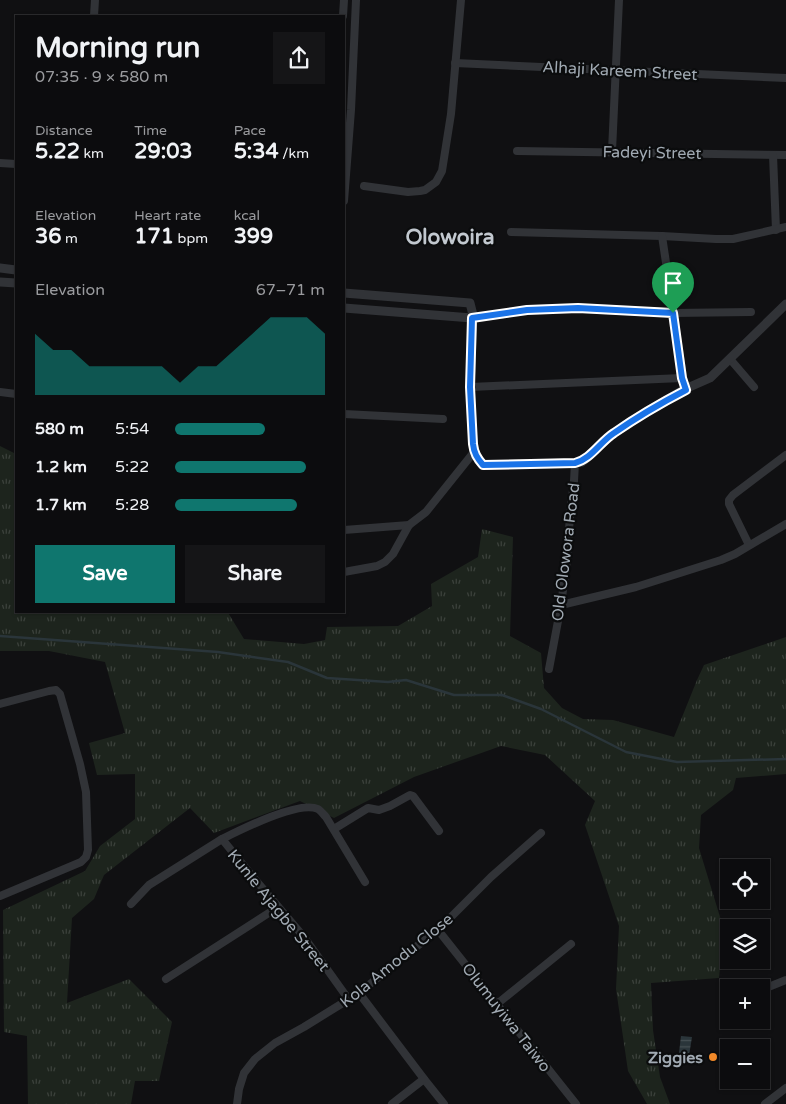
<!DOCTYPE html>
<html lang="en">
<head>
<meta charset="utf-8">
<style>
	body { margin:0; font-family:"Varela Round",sans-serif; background:#151517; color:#f1f3f6; height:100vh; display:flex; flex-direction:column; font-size:19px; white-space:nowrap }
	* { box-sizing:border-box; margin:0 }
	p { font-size:16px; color:#9a9b9e }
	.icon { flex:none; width:28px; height:28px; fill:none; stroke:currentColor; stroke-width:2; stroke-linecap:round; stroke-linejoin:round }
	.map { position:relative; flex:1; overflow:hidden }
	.side { position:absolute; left:15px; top:15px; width:330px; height:598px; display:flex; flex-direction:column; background:#0c0c0e; border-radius:0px; box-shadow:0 1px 4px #0004,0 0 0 1px #2c2c2e }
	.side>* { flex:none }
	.fabs { position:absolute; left:720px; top:859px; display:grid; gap:10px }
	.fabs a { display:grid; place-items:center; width:50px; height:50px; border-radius:0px; background:#0c0c0e; box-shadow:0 1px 4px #0004,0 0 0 1px #2c2c2e; font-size:25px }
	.pin { position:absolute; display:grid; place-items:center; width:42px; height:42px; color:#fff; margin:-51px -21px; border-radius:50% 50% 50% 0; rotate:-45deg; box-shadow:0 0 5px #0007 }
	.pin .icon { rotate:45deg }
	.round { display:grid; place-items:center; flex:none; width:52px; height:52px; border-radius:0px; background:#151517 }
	.summary { display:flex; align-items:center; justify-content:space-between; height:85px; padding:0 20px }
	h1 { font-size:28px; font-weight:800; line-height:38px }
	.stats { display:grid; grid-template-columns:repeat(3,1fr); gap:8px; height:85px; padding:5px 20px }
	.stats div { display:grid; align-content:center }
	.stats b { font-size:21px; font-weight:800 }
	.stats small { font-size:14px; font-weight:400 }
	.stats p { font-size:14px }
	.chart { height:140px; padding:10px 20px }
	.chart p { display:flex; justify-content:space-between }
	.chart svg { width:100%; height:90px; margin-top:5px; fill:#0f766e; opacity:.7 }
	.action { display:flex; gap:10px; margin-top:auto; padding:10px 20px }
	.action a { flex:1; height:58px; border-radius:0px; background:#0f766e; color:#fff; font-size:20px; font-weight:800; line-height:58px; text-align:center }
	.action a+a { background:#151517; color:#f1f3f6 }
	ul { padding:0 20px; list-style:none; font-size:16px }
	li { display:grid; grid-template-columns:80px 60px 1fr; align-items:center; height:38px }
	li i { height:12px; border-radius:6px; background:#0f766e }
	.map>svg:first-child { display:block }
</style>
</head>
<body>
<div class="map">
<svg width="786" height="1104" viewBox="0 0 786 1104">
	<defs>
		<pattern id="grass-tufts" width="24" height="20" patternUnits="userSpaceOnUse" patternTransform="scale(1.25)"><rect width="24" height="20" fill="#1d241d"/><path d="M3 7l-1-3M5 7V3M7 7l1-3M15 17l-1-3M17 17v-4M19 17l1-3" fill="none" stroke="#3b413b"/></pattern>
		<pattern id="water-rules" width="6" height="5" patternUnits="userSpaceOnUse" patternTransform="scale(1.25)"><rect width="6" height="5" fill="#2a353a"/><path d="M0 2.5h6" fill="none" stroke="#465054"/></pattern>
	</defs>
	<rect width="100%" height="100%" fill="#101012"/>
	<polygon fill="url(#grass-tufts)" points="0,446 16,454 16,611 227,611 244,639 304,644 325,640 327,627 398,626 432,606 431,584 478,557 482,529 513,537 510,636 541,653 544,688 562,708 583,719 613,720 674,737 697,680 704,665 786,637 786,774 736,778 733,790 701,815 699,848 724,930 719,978 651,983 653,1030 660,1077 670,1104 647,1104 628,1071 616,989 619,926 585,825 595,801 545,755 501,746 414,777 334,818 300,801 214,833 190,808 104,875 94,899 72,918 67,1003 129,979 172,1022 159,1081 135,1081 131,1104 28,1104 27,1036 4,1032 3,910 85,871 100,846 135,819 135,774 97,775 89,743 125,733 105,662 49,651 0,651"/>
	<polygon fill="url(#water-rules)" points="681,1036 692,1037 688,1062 678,1061"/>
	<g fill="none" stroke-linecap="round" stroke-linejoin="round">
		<polyline stroke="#2a353a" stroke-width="2.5" points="0,636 218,652 288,662 327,678 388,682 406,680 454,695 502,695 541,709 626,752 677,762 786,759"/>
		<g stroke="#313337" stroke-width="8">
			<polyline points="94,16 95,0"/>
			<polyline points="343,16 344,0"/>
			<polyline points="455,63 786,78"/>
			<polyline points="517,151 786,155"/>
			<polyline points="612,151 619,0"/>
			<polyline points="773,155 776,230"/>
			<polyline points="0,163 16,164"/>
			<polyline points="364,186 408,192 420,191 425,190 436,182 442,171 451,114 461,0"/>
			<polyline points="344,201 351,110 356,0"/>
			<polyline points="511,232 662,236 716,239 733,239 786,227"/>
			<polyline points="662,236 684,383"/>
			<polyline points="472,318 527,310 578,309 673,313 751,312"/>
			<polyline points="730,359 754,387"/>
			<polyline points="470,387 682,378"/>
			<polyline points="0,392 16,394"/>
			<polyline points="344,414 443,419"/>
			<polyline points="344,530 409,525"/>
			<polyline points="749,545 729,504 729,500 733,495 786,455"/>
			<polyline points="344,572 377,566 385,562 393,554 409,525 426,512 474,452"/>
			<polyline points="561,605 636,587 721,560 735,554 786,524"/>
			<polyline points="549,669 561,605 567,560 570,515 574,481 575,463"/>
			<polyline points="0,704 49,691 56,690 60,694 80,764 86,792 88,850 86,857 81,862 0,896"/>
			<polyline points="334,829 368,808 379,810 390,806 410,795 413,796 439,831"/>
			<path d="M222,839C240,830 299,800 318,809C321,811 324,815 326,817L365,882"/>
			<polyline points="131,904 149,885 222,839 253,877 304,937 349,1000"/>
			<polyline points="438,930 576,1104"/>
			<polyline points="166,979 278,907"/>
			<polyline points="761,990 786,980"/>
			<polyline points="359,993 424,1079 444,1104"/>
			<polyline points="497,1004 571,944"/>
			<polyline points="237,1104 239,1089 244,1073 255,1059 275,1043 304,1027 359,993 408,953 438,930 491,877 541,833"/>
			<polyline points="392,1104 424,1079"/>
			<polyline points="765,1104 786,1088"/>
		</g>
		<g stroke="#313337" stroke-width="9">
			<polyline points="0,268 16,270"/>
			<polyline points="0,282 16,283"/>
			<path d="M344,293L470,303L473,315L470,387L473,444C474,453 477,458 483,465L575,463L582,462L588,457L612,434L646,412L685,389L710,378L786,304"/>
			<polyline points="344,308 472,318"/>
		</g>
	</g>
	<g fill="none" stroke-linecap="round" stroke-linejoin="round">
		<g stroke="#fff" stroke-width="10">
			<path id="route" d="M578,308L673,313L682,378L686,390C661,403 637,417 614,433C600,442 591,459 575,463L483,465C477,458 474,453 473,444L470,387L472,318L527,310Z"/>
		</g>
		<use href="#route" stroke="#1a73e8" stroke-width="6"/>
	</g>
	<circle fill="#f18929" stroke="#0b0c0d" stroke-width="2" cx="713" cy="1057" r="5"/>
	<g text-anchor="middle" stroke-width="4.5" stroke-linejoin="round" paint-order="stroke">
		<g font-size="16" fill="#a1aab3" stroke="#0b0c0d">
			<text transform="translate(620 70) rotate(3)" y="6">Alhaji Kareem Street</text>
			<text transform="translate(652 152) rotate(1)" y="6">Fadeyi Street</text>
			<text transform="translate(565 552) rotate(-83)" y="6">Old Olowora Road</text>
			<text transform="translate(279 910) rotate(51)" y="6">Kunle Ajagbe Street</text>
			<text transform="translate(396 960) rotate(-39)" y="6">Kola Amodu Close</text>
			<text transform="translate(507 1017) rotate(52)" y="6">Olumuyiwa Taiwo</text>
		</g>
		<g font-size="16" font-weight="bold" fill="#a1aab3" stroke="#0b0c0d" text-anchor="end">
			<text x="703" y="1063">Ziggies</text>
		</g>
		<g font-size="21" font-weight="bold" fill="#c2c8cf" stroke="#0b0c0d">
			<text x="450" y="244">Olowoira</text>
		</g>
	</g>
</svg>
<div class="fabs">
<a><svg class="icon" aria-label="locate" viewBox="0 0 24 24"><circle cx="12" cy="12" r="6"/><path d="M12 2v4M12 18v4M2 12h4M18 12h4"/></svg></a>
<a><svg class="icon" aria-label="layers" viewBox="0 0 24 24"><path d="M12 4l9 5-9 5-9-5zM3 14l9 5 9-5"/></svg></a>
<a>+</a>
<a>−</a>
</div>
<div class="pin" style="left:673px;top:313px;background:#1e9e55"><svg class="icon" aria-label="arrive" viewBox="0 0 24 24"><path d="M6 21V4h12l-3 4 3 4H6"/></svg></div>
<section class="side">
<div class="summary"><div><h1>Morning run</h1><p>07:35 · 9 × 580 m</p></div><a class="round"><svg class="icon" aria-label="share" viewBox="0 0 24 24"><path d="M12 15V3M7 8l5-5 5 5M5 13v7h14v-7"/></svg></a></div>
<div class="stats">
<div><p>Distance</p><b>5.22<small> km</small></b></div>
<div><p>Time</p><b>29:03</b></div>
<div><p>Pace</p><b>5:34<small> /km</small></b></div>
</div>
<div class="stats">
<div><p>Elevation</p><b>36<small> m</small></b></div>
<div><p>Heart rate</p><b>171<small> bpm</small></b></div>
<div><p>kcal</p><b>399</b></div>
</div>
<div class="chart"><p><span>Elevation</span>67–71 m</p>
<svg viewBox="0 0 160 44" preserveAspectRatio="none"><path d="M0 44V14L10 22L20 22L30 30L40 30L50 30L60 30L70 30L80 38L90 30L100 30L110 22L120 14L130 6L140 6L150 6L160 14V44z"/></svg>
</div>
<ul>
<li><b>580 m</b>5:54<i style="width:60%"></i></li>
<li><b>1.2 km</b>5:22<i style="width:87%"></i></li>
<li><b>1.7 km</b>5:28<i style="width:81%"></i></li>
</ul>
<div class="action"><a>Save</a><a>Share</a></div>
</section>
</div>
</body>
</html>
